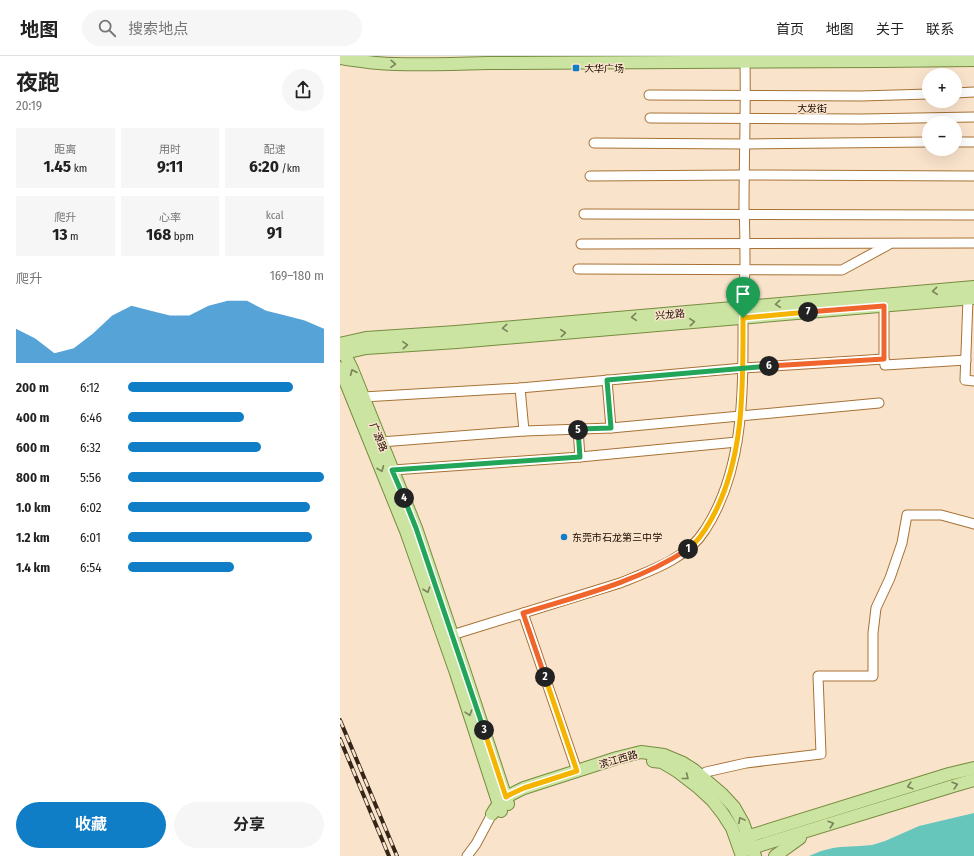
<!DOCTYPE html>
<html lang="zh">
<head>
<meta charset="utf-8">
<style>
	body { margin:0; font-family:"Fira Sans Condensed","Noto Sans SC",sans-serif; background:#f6f6f6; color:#222; height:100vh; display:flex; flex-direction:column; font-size:15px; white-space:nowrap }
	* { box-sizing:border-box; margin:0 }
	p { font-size:13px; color:#767676 }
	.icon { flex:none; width:22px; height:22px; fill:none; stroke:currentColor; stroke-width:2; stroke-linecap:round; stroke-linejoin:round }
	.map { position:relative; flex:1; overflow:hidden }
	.details { display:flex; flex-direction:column; background:#fff; width:340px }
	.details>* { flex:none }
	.buttons { position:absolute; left:582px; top:12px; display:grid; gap:8px }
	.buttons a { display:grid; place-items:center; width:40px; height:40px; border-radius:50%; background:#fff; box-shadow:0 4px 16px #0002; font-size:20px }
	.pin { position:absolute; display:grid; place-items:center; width:34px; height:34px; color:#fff; margin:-41px -17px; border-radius:50% 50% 50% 0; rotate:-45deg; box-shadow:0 0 4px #0007 }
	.pin .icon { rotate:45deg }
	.km { position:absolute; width:20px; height:20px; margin:-10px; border-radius:50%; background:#222; color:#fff; font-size:11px; line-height:20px; text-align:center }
	.round { display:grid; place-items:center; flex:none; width:42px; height:42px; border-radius:21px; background:#f6f6f6 }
	.summary { display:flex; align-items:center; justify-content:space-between; height:68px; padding:0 16px }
	h1 { font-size:22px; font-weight:700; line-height:30px }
	.figures { display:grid; grid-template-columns:repeat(3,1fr); gap:6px; height:68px; padding:4px 16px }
	.figures div { display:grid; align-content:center; border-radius:0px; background:#f6f6f6; text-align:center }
	.figures b { font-size:17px; font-weight:700 }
	.figures small { font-size:11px; font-weight:400 }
	.figures p { font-size:11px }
	.chart { height:112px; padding:8px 16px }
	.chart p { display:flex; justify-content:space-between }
	.chart svg { width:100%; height:72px; margin-top:4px; fill:#107dc7; opacity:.7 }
	.cta { display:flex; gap:8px; margin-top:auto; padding:8px 16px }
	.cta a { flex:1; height:46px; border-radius:24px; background:#107dc7; color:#fff; font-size:16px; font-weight:700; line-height:46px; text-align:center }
	.cta a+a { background:#f6f6f6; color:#222 }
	ul { padding:0 16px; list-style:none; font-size:13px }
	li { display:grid; grid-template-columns:64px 48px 1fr; align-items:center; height:30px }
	li i { height:10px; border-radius:5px; background:#107dc7 }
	header { display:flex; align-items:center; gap:24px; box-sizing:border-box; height:56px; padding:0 20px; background:#fff; border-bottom:1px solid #e0e0e0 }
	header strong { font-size:19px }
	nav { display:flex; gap:22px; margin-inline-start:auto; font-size:14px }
	.search { width:280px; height:36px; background:#f6f6f6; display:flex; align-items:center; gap:10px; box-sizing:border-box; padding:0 14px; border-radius:22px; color:#767676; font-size:15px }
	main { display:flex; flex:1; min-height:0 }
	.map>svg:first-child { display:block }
</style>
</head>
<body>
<header>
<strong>地图</strong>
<div class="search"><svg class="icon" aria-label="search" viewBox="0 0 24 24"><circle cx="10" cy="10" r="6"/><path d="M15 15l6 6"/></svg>搜索地点</div>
<nav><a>首页</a><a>地图</a><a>关于</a><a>联系</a></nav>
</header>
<main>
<section class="details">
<div class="summary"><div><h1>夜跑</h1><p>20:19</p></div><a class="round"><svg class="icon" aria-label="share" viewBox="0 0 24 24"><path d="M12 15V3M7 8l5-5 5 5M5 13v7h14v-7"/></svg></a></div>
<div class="figures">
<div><p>距离</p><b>1.45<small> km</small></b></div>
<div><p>用时</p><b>9:11</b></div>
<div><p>配速</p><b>6:20<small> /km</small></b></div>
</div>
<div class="figures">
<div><p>爬升</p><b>13<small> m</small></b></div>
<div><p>心率</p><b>168<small> bpm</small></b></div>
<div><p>kcal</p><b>91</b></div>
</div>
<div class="chart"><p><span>爬升</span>169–180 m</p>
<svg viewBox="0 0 160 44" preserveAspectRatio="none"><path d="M0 44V23L10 29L20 38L30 35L40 26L50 15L60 9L70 12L80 15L90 15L100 9L110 6L120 6L130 12L140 15L150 18L160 23V44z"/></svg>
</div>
<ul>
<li><b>200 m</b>6:12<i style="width:84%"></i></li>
<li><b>400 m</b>6:46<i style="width:59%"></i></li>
<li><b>600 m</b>6:32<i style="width:68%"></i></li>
<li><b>800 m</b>5:56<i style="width:100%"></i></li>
<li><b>1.0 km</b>6:02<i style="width:93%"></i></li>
<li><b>1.2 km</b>6:01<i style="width:94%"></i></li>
<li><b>1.4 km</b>6:54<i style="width:54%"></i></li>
</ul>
<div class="cta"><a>收藏</a><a>分享</a></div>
</section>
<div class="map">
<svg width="634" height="800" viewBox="0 0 634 800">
	<rect width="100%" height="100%" fill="#fae3cb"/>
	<polygon fill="#67c6bc" points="634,757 634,800 469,800 481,795 493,792 500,791 520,790 532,789 545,785 579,770"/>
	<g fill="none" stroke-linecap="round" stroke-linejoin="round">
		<g stroke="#a77236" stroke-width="11">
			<g id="minor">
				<polyline points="615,37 634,36"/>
				<polyline points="309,39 521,40 589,38"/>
				<polyline points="310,62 522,63 634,61"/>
				<polyline points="615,86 634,86"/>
				<polyline points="254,87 405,88 589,86"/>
				<polyline points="250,120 404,119 634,120"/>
				<polyline points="244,158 634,159"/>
				<polyline points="241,188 634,187"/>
				<polyline points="238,213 502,214 548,189"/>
				<polyline points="628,242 625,324 634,325"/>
				<polyline points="544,250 544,303 545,309 626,304"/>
				<polyline points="267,324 271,372"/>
				<polyline points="180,332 184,375"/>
				<polyline points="23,341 180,332 403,312 544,303"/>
				<polyline points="238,373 240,401"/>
				<polyline points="41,386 184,375 271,372 539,347"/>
				<polyline points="53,414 240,401 397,386"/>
				<polyline points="183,557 237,715"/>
				<path d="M112,579L280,527C310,515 347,503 365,474C405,413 403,333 403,263C403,246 404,230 405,214C405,193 405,172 404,151C404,102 406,54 405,6"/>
				<polyline points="366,716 406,707 481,698 478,620 533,620 533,577 536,552 550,522 562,487 567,459 601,459 634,468"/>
				<polyline points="127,800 136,788 152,758"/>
			</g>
		</g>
		<g stroke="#768c40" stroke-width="14">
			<g id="major">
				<path d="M0,2C18,5 37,8 55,8C87,9 118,8 150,7L539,5L634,4"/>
				<polyline points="0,288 26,282 116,276 634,231"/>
				<polyline points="1,291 12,313 76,472 124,614 168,748"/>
				<polyline points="0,298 26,292 117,286 634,242"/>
				<polyline points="0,312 66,475 116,617 161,755"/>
				<polyline points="313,705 322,706 337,715 359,732 372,744 383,758 392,772 402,800"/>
				<path d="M152,758C160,743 169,739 184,732L277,702L301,696L324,699L343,707L354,714L382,738L394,751L403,767L415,800"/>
				<polyline points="400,783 609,718 634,712"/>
				<polyline points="405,794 613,730 634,724"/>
				<polyline points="435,800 460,782"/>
			</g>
		</g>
		<use href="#minor" stroke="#fff" stroke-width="9"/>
		<use href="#major" stroke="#cbe4a1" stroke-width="12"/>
		<g stroke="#352519" stroke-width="4">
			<g id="rail">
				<polyline points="0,664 57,800"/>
				<polyline points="0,683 49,800"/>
			</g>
		</g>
		<use href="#rail" stroke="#fae3cb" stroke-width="2.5" stroke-dasharray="8" stroke-linecap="butt"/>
	</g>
	<defs><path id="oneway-chevron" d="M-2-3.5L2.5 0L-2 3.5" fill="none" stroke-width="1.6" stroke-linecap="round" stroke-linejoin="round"/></defs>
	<g stroke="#7b8259">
		<use href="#oneway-chevron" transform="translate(53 8) rotate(3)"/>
		<use href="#oneway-chevron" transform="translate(595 235) rotate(175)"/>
		<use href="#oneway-chevron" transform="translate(438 248) rotate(175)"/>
		<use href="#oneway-chevron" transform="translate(294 261) rotate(175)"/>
		<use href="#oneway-chevron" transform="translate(352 266) rotate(-5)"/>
		<use href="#oneway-chevron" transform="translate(165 272) rotate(175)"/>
		<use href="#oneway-chevron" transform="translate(223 277) rotate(-5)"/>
		<use href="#oneway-chevron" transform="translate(65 289) rotate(-4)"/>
		<use href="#oneway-chevron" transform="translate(13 316) rotate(-113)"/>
		<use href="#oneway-chevron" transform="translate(41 413) rotate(68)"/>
		<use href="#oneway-chevron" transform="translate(87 534) rotate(71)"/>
		<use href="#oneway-chevron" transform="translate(129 657) rotate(72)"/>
		<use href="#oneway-chevron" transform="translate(346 721) rotate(38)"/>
		<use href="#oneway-chevron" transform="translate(615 729) rotate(-16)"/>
		<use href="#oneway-chevron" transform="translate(570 730) rotate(163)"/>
		<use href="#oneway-chevron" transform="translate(401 764) rotate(-118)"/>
		<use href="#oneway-chevron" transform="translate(491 768) rotate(-17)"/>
	</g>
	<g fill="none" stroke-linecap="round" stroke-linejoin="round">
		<g stroke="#fff" stroke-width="8">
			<path id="split-1" d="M348,493C358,486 366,473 372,462C405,402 403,329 403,262"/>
		</g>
		<g stroke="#fff" stroke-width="8">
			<path id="split-2" d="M205,621L183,557C239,540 298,526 348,493"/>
		</g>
		<g stroke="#fff" stroke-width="8">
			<polyline id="split-3" points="144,674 166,741 171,738 184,732 237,715 205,621"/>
		</g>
		<g stroke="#fff" stroke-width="8">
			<polyline id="split-4" points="64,442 76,472 144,674"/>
		</g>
		<g stroke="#fff" stroke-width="8">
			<polyline id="split-5" points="64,442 52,414 240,401 238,374"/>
		</g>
		<g stroke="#fff" stroke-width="8">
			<polyline id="split-6" points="238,374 238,373 271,372 267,324 429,310"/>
		</g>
		<g stroke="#fff" stroke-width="8">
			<polyline id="split-7" points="429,310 544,303 544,250 468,256"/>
		</g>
		<g stroke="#fff" stroke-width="8">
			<polyline id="split-8" points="403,262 468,256"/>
		</g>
		<use href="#split-1" stroke="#f5b400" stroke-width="5"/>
		<use href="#split-2" stroke="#f0652b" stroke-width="5"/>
		<use href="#split-3" stroke="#f5b400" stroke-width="5"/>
		<use href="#split-4" stroke="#22a559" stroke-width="5"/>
		<use href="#split-5" stroke="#22a559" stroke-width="5"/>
		<use href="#split-6" stroke="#22a559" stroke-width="5"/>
		<use href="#split-7" stroke="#f0652b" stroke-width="5"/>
		<use href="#split-8" stroke="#f5b400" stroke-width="5"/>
	</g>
	<g fill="#107dc7" stroke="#fae3cb" stroke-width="1.5">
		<rect x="232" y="8" width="8" height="8" rx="2"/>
		<circle cx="224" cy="481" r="4"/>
	</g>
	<g text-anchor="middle" stroke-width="3" stroke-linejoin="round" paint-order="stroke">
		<g font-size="10" fill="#190a00" stroke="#fae3cb" text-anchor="start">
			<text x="244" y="16">大华广场</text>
			<text x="232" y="485">东莞市石龙第三中学</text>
		</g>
		<g font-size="10" fill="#190a00" stroke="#fae3cb">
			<text x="472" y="56">大发街</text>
			<text transform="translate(330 258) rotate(-5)" y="4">兴龙路</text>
			<text transform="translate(39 381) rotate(68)" y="4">广源路</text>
			<text transform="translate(278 703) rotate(-16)" y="4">滨江西路</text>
		</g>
	</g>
</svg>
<div class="buttons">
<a>+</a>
<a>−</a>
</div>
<div class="pin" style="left:403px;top:262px;background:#1e9e55"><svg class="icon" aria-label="arrive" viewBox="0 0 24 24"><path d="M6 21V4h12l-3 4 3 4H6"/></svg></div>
<b class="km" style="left:348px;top:493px">1</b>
<b class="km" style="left:205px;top:621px">2</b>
<b class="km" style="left:144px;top:674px">3</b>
<b class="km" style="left:64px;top:442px">4</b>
<b class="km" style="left:238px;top:374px">5</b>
<b class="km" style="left:429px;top:310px">6</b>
<b class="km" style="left:468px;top:256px">7</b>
</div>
</main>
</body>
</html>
